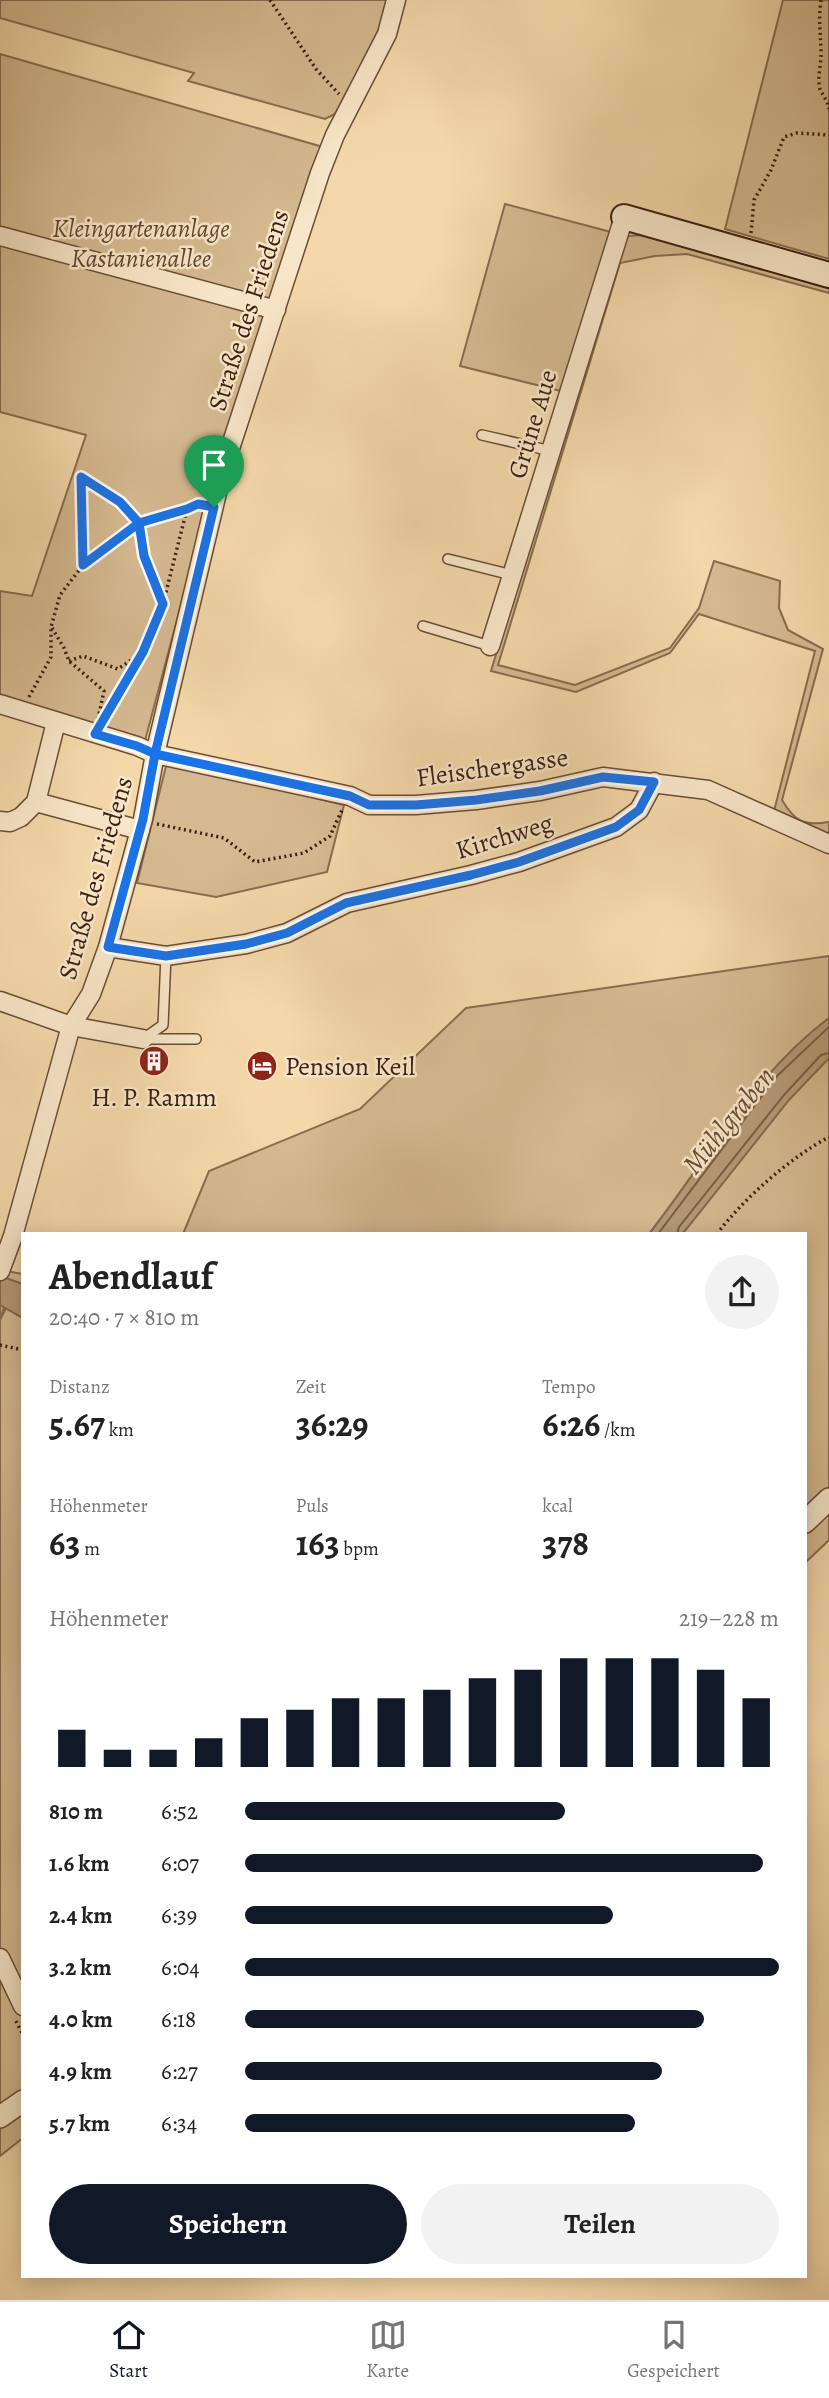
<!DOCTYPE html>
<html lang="de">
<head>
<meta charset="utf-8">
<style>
	body { margin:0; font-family:Alegreya,serif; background:#f2f2f2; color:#222; height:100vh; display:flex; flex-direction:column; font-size:26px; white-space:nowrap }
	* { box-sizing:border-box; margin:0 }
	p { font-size:23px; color:#767676 }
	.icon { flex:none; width:38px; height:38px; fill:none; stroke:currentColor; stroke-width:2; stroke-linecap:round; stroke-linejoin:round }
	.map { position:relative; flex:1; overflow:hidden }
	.sheet { position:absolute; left:21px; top:1232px; width:786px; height:1046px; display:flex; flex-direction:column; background:#fff; border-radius:0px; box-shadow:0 4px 18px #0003 }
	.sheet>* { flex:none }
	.pin { position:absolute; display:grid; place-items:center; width:60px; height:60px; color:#fff; margin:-72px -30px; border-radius:50% 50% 50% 0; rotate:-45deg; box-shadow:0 0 7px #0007 }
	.pin .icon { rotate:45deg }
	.round { display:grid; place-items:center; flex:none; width:74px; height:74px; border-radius:37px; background:#f2f2f2 }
	.head { display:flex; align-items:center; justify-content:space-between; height:119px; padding:0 28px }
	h1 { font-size:38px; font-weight:700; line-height:52px }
	.figures { display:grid; grid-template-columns:repeat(3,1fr); gap:10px; height:119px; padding:7px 28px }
	.figures div { display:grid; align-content:center }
	.figures b { font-size:35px; font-weight:700 }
	.figures small { font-size:19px; font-weight:400 }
	.figures p { font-size:19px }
	.chart { height:196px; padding:14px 28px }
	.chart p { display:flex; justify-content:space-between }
	.chart svg { width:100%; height:126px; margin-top:7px; stroke:#111827; stroke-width:6 }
	.primary-button { display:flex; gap:14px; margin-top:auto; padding:14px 28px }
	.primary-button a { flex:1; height:80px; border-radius:42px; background:#111827; color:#fff; font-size:28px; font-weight:700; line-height:80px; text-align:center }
	.primary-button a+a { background:#f2f2f2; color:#222 }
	ul { padding:0 28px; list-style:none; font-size:23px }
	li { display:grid; grid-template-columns:112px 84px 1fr; align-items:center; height:52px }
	li i { height:18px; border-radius:9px; background:#111827 }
	.menu { display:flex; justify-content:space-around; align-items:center; height:98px; border-top:2px solid #e0e0e0; background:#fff; font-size:19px; color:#767676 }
	.menu a { display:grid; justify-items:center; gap:4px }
	.menu .selected { color:#111827 }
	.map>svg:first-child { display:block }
</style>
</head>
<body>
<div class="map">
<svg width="829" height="2300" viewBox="0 0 829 2300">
	<rect width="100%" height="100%" fill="#f4d8aa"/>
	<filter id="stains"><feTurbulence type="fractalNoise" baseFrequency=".00286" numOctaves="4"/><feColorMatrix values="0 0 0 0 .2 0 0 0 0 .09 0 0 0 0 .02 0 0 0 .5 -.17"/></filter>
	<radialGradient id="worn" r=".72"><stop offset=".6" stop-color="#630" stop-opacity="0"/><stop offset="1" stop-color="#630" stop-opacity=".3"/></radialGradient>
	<g fill="#d5b990" stroke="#886c50" stroke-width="2">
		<polygon points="0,0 390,0 376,43 357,73 335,114 325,119 188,81 194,73 0,18"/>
		<polygon points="783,0 829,0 829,259 725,229"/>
		<polygon points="0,54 323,147 217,468 145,741 0,695 0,591 32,596 86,435 0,412"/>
		<polygon points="505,204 611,232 561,391 460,366"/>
		<path d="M644,235L829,287V293L687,254L655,256L620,263L498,665L575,685L670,648L699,608L714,561L780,581L779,608L788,630L823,649L782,800C795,822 804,826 829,822V842L774,811L815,651L699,614L670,653L576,692L491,671L622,241L629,236Z"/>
		<polygon points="167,762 344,805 327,872 216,897 137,883"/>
		<path d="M829,956V1018C754,1075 706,1161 649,1234H183L209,1171L360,1109L466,1008Z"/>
		<polygon points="829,1058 829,1540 805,1563 805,1234 682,1234 789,1099"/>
		<polygon points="0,1270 23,1274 23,1284 12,1282 0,1320 6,1308 23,1318 23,2138 0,2156"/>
	</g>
	<g fill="#b59976" stroke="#85684e" stroke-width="2">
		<path d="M829,1018V1058L789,1100L688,1227L682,1234H649C706,1161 754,1074 829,1018Z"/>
		<polygon points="0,1276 23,1284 23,1318 0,1305"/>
	</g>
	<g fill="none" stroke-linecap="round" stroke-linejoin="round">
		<g stroke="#785c44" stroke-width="2">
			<polyline points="658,1234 777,1076 829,1027"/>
			<polyline points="677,1234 679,1227 784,1095 821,1055 829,1053"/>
		</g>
		<g stroke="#6a4d37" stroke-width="12">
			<g id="service">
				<polyline points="482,435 551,451"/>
				<polyline points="448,559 512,575"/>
				<polyline points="423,626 490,646"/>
				<polyline points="143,1039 163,1025 166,956"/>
				<polyline points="145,1039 196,1039"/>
			</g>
		</g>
		<g stroke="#6a4d37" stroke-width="21">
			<g id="minor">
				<polyline points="0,236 276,310"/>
				<polyline points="490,646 624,217"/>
				<polyline points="0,704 137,746 155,754 350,796 369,805 416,805 476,800 540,791 603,777 708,790 829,844"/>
				<polyline points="36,802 140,830"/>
				<polyline points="0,821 10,822 21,817 36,802 56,722"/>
				<polyline points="108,947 166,956 246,944 287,933 347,903 471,875 519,862 616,827 639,810 654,782"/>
				<polyline points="0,1001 71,1026 143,1039"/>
				<polyline points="0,1271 13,1236 71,1026 91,994 108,947 143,819 155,754 221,476 320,173 335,135 387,34 396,0"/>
				<polyline points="0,1958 23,2006"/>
			</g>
		</g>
		<g stroke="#6a4d37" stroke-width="24">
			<g id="tertiary">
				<polyline points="805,1522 829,1499"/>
				<polyline points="0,2117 23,2101"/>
			</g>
		</g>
		<g stroke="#3c1f11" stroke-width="28">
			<polyline id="secondary" points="624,217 829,275"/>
		</g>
		<g stroke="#3c1f11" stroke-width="3.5" stroke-dasharray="2 3.5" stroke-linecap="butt">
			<polyline points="270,0 316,69 339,94"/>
			<path d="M821,0C818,20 821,36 821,55C821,66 817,78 820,89C823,96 828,101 829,109"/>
			<polyline points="751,233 754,200 771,170 784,137 797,133 829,135"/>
			<polyline points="83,565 139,523 143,556 163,604"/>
			<polyline points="52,628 64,648 69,661 104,691 98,719"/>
			<polyline points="69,661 83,656 118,669 140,654"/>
			<polyline points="29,697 51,657 51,627 60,595 83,565 84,536 81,477 120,502 139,523 197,505"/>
			<polyline points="103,720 143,652 163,604 187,509"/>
			<polyline points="157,824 224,838 255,862 304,853 330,836 342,810"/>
			<path d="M717,1234C743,1199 791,1157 829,1137"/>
			<polyline points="0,1345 23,1350"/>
			<polyline points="16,2021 23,2035"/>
		</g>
		<use href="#service" stroke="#f8e6c8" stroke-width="9"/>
		<use href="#minor" stroke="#f8e6c8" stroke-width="18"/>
		<use href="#tertiary" stroke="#f8e6c8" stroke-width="21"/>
		<use href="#secondary" stroke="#f8e6c8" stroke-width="24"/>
	</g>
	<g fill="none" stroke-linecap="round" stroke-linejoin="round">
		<g stroke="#fff" stroke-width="14">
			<polyline id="route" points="214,507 198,504 187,509 139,523 83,565 81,477 120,502 139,523 144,556 163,604 143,652 95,734 137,746 155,754 143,819 108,947 166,956 246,944 287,933 346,903 471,875 519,862 616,827 639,810 654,782 603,777 540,791 476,800 416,805 369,805 350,796 155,754 214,507"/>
		</g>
		<use href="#route" stroke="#1a73e8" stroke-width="9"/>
	</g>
	<defs>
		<g id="building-disc" transform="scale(1.575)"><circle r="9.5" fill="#8f2418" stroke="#f8e6c8"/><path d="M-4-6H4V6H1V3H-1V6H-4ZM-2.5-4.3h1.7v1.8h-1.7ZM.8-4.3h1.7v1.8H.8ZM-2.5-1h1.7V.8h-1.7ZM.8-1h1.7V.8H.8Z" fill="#fff"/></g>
		<g id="hotel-disc" transform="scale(1.575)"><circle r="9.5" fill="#8f2418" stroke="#f8e6c8"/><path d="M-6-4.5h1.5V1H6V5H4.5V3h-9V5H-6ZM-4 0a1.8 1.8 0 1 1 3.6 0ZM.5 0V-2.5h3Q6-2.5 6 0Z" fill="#fff"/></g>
	</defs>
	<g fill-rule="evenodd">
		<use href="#building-disc" x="154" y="1061"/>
		<use href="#hotel-disc" x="262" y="1066"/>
	</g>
	<g text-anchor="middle" stroke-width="5" stroke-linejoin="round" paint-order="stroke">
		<g font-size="26" font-style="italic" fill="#624631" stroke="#f8e6c8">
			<text x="141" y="237">Kleingartenanlage<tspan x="141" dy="30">Kastanienallee</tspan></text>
		</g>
		<g font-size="26" fill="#3c1f11" stroke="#f8e6c8">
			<text transform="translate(248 310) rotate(-72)" y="9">Straße des Friedens</text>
			<text transform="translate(532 424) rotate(-73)" y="9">Grüne Aue</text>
			<text transform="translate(492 767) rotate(-8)" y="9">Fleischergasse</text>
			<text transform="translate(504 836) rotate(-17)" y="9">Kirchweg</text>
			<text transform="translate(95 878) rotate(-74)" y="9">Straße des Friedens</text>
		</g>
		<g font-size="26" fill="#3c1f11" stroke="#f8e6c8" text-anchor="start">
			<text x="285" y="1075">Pension Keil</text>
			<text x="154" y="1106" text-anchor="middle">H. P. Ramm</text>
		</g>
		<g font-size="28" font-style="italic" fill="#664a34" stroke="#f8e6c8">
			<text transform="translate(728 1120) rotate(-51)" y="10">Mühlgraben</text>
		</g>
	</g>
	<rect width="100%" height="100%" filter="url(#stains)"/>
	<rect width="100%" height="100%" fill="url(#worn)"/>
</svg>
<div class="pin" style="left:214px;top:507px;background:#1e9e55"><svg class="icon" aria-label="arrive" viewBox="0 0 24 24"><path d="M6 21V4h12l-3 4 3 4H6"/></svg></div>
<section class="sheet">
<div class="head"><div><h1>Abendlauf</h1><p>20:40 · 7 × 810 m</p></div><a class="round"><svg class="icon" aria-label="share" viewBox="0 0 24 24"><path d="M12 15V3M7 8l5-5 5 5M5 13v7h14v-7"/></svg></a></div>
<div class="figures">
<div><p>Distanz</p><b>5.67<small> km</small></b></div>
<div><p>Zeit</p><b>36:29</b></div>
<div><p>Tempo</p><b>6:26<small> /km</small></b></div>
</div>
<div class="figures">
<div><p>Höhenmeter</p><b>63<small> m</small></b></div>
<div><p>Puls</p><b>163<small> bpm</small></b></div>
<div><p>kcal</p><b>378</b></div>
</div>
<div class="chart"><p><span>Höhenmeter</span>219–228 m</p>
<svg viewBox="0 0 160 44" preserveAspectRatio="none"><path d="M5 44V31M15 44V38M25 44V38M35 44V34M45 44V27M55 44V24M65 44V20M75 44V20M85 44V17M95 44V13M105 44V10M115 44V6M125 44V6M135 44V6M145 44V10M155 44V20"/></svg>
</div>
<ul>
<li><b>810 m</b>6:52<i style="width:60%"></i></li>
<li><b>1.6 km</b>6:07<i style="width:97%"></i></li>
<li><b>2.4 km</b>6:39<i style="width:69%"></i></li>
<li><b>3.2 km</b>6:04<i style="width:100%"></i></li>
<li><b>4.0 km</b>6:18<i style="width:86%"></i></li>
<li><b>4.9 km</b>6:27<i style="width:78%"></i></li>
<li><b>5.7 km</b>6:34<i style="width:73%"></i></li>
</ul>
<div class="primary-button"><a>Speichern</a><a>Teilen</a></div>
</section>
</div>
<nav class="menu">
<a class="selected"><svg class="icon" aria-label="home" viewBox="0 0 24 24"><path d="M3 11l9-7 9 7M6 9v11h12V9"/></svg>Start</a>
<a><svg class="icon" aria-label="map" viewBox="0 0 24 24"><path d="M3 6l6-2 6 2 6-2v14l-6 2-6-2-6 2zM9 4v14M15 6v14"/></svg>Karte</a>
<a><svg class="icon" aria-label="saved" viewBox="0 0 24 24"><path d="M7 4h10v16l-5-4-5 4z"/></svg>Gespeichert</a>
</nav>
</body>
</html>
